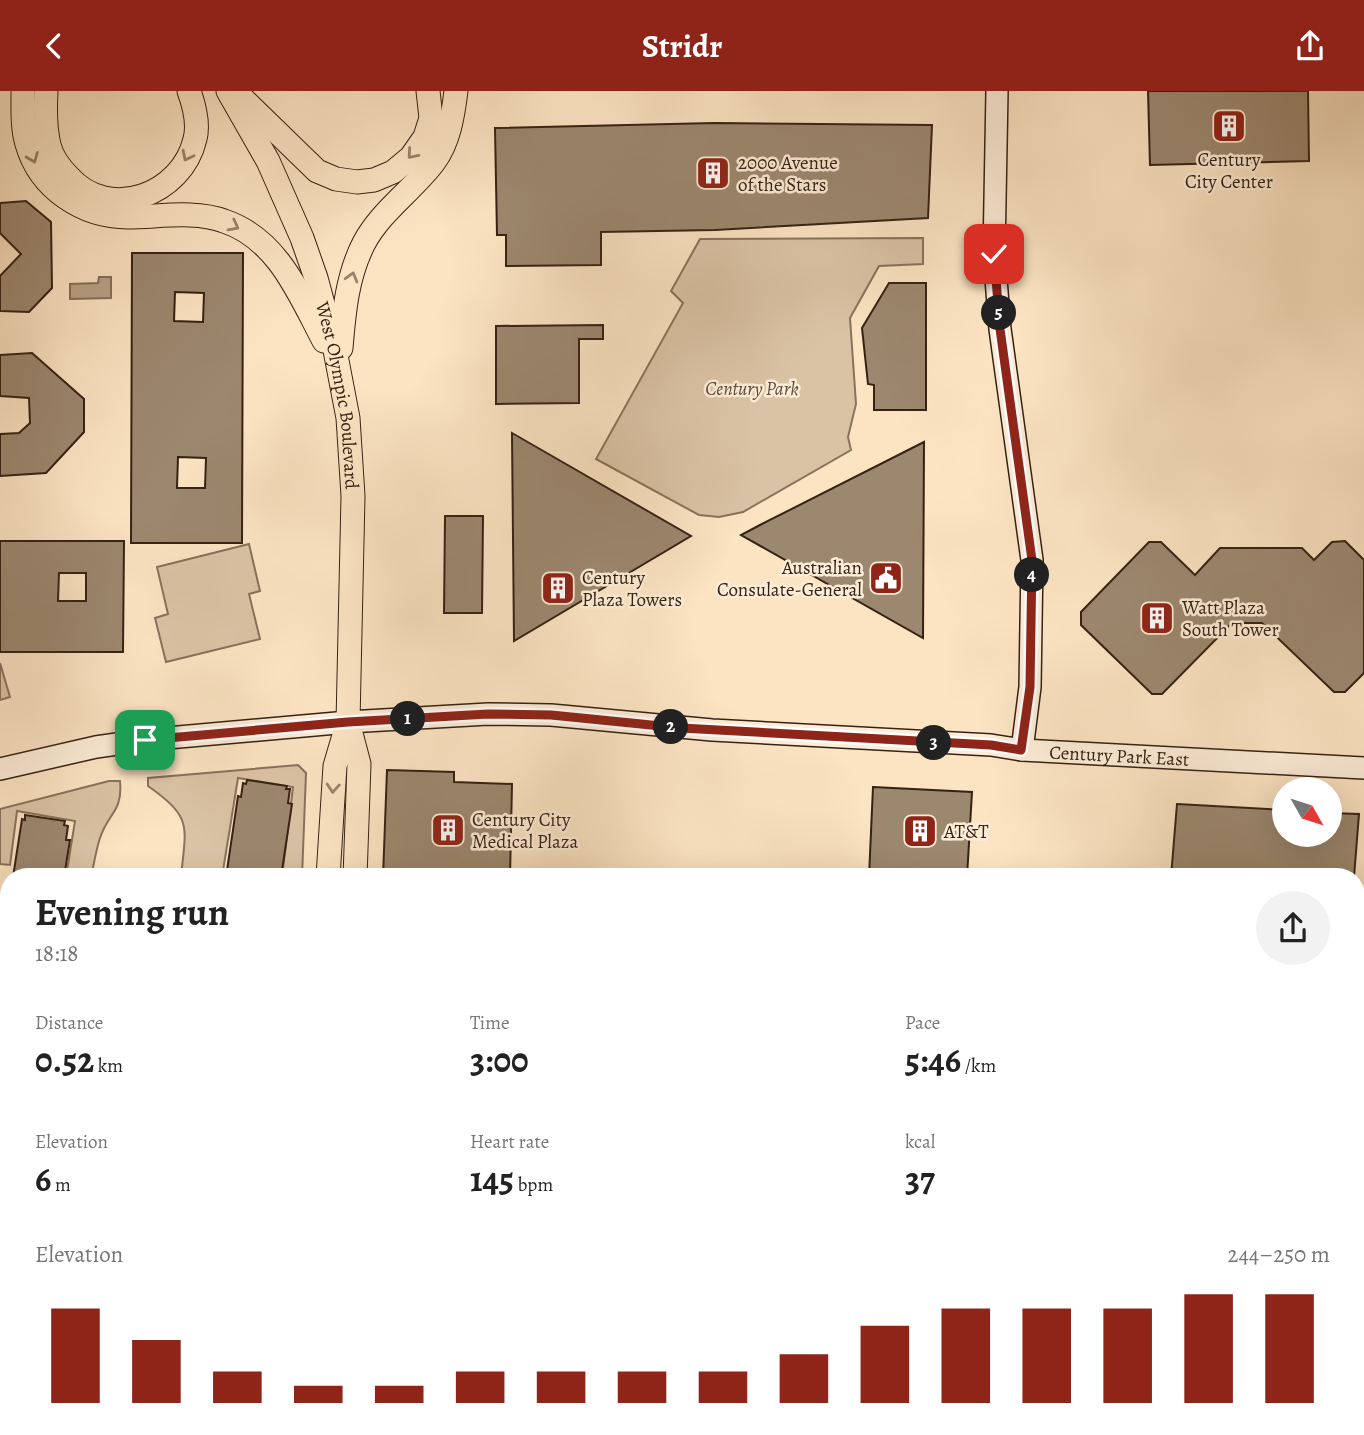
<!DOCTYPE html>
<html lang="en">
<head>
<meta charset="utf-8">
<style>
	body { margin:0; font-family:Alegreya,serif; background:#f2f2f2; color:#222; height:100vh; display:flex; flex-direction:column; font-size:26px; white-space:nowrap }
	* { box-sizing:border-box; margin:0 }
	p { font-size:23px; color:#767676 }
	.icon { flex:none; width:38px; height:38px; fill:none; stroke:currentColor; stroke-width:2; stroke-linecap:round; stroke-linejoin:round }
	.map { position:relative; flex:1; overflow:hidden }
	.drawer { position:absolute; left:0px; top:777px; width:1365px; height:567px; display:flex; flex-direction:column; background:#fff; border-radius:28px 28px 0 0; box-shadow:0 7px 28px #0002 }
	.drawer>* { flex:none }
	.needle { width:46px; rotate:129deg }
	.buttons { position:absolute; left:1272px; top:686px; display:grid; gap:14px }
	.buttons a { display:grid; place-items:center; width:70px; height:70px; border-radius:50%; background:#fff; box-shadow:0 7px 28px #0002; font-size:35px }
	.pin { position:absolute; display:grid; place-items:center; width:60px; height:60px; color:#fff; margin:-30px; border-radius:14px; box-shadow:0 4px 10px #0006 }
	.km { position:absolute; width:35px; height:35px; margin:-18px; border-radius:50%; background:#222; color:#fff; font-size:19px; line-height:35px; text-align:center }
	.round { display:grid; place-items:center; flex:none; width:74px; height:74px; border-radius:37px; background:#f2f2f2 }
	.summary { display:flex; align-items:center; justify-content:space-between; height:119px; padding:0 35px }
	h1 { font-size:38px; font-weight:700; line-height:52px }
	.figures { display:grid; grid-template-columns:repeat(3,1fr); gap:10px; height:119px; padding:7px 35px }
	.figures div { display:grid; align-content:center }
	.figures b { font-size:35px; font-weight:700 }
	.figures small { font-size:19px; font-weight:400 }
	.figures p { font-size:19px }
	.chart { height:196px; padding:14px 35px }
	.chart p { display:flex; justify-content:space-between }
	.chart svg { width:100%; height:126px; margin-top:7px; stroke:#8f2418; stroke-width:6 }
	header { display:flex; justify-content:space-between; align-items:center; height:91px; padding:0 35px; background:#8f2418; color:#fff; font-size:32px; font-weight:700 }
	.map>svg:first-child { display:block }
</style>
</head>
<body>
<header><svg class="icon" aria-label="back" viewBox="0 0 24 24"><path d="M15 5l-7 7 7 7"/></svg>Stridr<svg class="icon" aria-label="share" viewBox="0 0 24 24"><path d="M12 15V3M7 8l5-5 5 5M5 13v7h14v-7"/></svg></header>
<div class="map">
<svg width="1364" height="1344" viewBox="0 0 1364 1344">
	<rect width="100%" height="100%" fill="#fce4c3"/>
	<filter id="stains"><feTurbulence type="fractalNoise" baseFrequency=".00286" numOctaves="4"/><feColorMatrix values="0 0 0 0 .2 0 0 0 0 .09 0 0 0 0 .02 0 0 0 .5 -.17"/></filter>
	<radialGradient id="worn" r=".72"><stop offset=".6" stop-color="#630" stop-opacity="0"/><stop offset="1" stop-color="#630" stop-opacity=".3"/></radialGradient>
	<g fill="#dac3a5" stroke="#88725c" stroke-width="2">
		<polygon points="923,147 923,173 879,175 850,227 856,313 848,346 851,359 743,421 719,426 699,424 596,368 683,212 671,200 700,148"/>
		<polygon points="249,453 260,500 249,503 260,548 166,571 155,527 168,523 157,476"/>
		<polygon points="0,572 10,606 0,609"/>
		<path d="M298,674L306,682L302,786H282L293,696L238,687L222,786H181C186,734 193,727 148,695V687Z"/>
		<path d="M109,690H120C123,721 108,722 100,747C96,759 94,773 91,786H66L75,730L17,720L10,774L0,773V718Z"/>
		<polygon points="0,832 0,841 9,843 9,930 0,929"/>
		<polygon points="308,1335 333,1335 330,1344 307,1344"/>
		<polygon points="356,1335 612,1335 648,1340 648,1344 355,1344"/>
		<polygon points="652,1335 679,1335 684,1344 658,1344"/>
		<polygon points="932,1335 1028,1335 1027,1344 931,1344"/>
	</g>
	<polygon fill="#b8a287" stroke="#846f59" stroke-width="2" points="99,186 111,186 111,207 70,208 70,193 98,192"/>
	<g fill="#9c876f" stroke="#352213" stroke-width="2" fill-rule="evenodd">
		<polygon points="1148,0 1308,0 1309,70 1150,74"/>
		<polygon points="714,32 932,34 928,127 715,139 601,141 601,174 506,175 506,144 497,144 495,37"/>
		<polygon points="26,110 51,131 52,197 29,221 0,220 0,185 21,163 0,142 0,112"/>
		<path d="M132,162H243L242,452H131ZM175,201L204,202L203,231L174,230ZM178,366L206,367L205,397H177Z"/>
		<polygon points="889,192 926,192 926,319 874,319 874,294 868,293 862,237"/>
		<polygon points="603,234 603,248 579,248 579,312 496,313 496,235"/>
		<polygon points="32,262 84,308 84,341 46,382 0,385 0,343 19,342 30,332 29,307 0,305 0,264"/>
		<polygon points="512,342 691,445 514,550"/>
		<polygon points="924,351 923,547 741,444 760,434"/>
		<polygon points="445,425 483,425 482,522 444,522"/>
		<path d="M0,450H124L123,561H0ZM59,482H86V510H58Z"/>
		<polygon points="1345,450 1364,469 1364,582 1345,601 1334,601 1262,532 1232,532 1162,603 1152,603 1081,534 1081,521 1149,451 1161,451 1195,484 1220,457 1302,457 1314,469 1332,451"/>
		<polygon points="387,679 454,681 454,691 512,693 510,786 383,786"/>
		<polygon points="247,689 287,695 286,698 290,698 288,712 292,713 281,786 226,786 238,705 241,706 243,692 246,693"/>
		<polygon points="873,696 972,701 967,786 869,786"/>
		<polygon points="1177,713 1284,719 1284,744 1330,744 1330,722 1359,723 1354,786 1171,786"/>
		<polygon points="25,724 65,730 64,734 68,735 66,749 70,749 64,786 13,786 22,728 25,729"/>
	</g>
	<g fill="none" stroke-linecap="round" stroke-linejoin="round">
		<g stroke="#67523f" stroke-width="17">
			<g id="street">
				<polyline points="0,1079 9,1080"/>
				<polyline points="0,1303 9,1310"/>
				<polyline points="40,1335 51,1344"/>
			</g>
		</g>
		<g stroke="#352213" stroke-width="24">
			<g id="secondary">
				<polyline points="997,0 994,163 1000,238 1032,469 1030,596 1022,659"/>
				<path id="s1" d="M0,678L96,656L145,649L348,631L488,623L551,624L712,639L991,654L1022,659L1364,677"/>
			</g>
		</g>
		<g stroke="#352213" stroke-width="25">
			<g id="primary">
				<path d="M23,0C23,17 22,37 27,53C40,98 83,126 128,126C158,126 195,119 224,130C278,148 299,203 324,250"/>
				<path d="M46,0C45,18 45,37 49,54C52,66 60,77 69,86C109,131 182,104 195,48C199,33 194,14 189,0"/>
				<path id="s2" d="M228,0L268,70L302,147L316,187L334,254L348,327L353,405L348,631L335,675L328,786"/>
				<polyline points="244,9 317,80 336,88 357,91 374,89 393,81 411,66 425,46 431,27 428,0"/>
				<path d="M341,257C344,221 347,185 364,152C381,120 412,100 434,71C449,51 453,24 456,0"/>
				<polyline points="348,631 359,673 355,786"/>
				<polyline points="219,1344 225,1335"/>
				<polyline points="253,1344 258,1335"/>
			</g>
		</g>
		<use href="#street" stroke="#fdedd8" stroke-width="14"/>
		<use href="#secondary" stroke="#fdedd8" stroke-width="21"/>
		<use href="#primary" stroke="#fce4c3" stroke-width="23"/>
	</g>
	<defs><path id="oneway-chevron" d="M-2-3.5L2.5 0L-2 3.5" fill="none" stroke-width="1.6" stroke-linecap="round" stroke-linejoin="round" transform="scale(1.75)"/></defs>
	<g stroke="#98836b">
		<use href="#oneway-chevron" transform="translate(412 63) rotate(131)"/>
		<use href="#oneway-chevron" transform="translate(187 65) rotate(117)"/>
		<use href="#oneway-chevron" transform="translate(33 67) rotate(68)"/>
		<use href="#oneway-chevron" transform="translate(234 135) rotate(28)"/>
		<use href="#oneway-chevron" transform="translate(352 186) rotate(-74)"/>
		<use href="#oneway-chevron" transform="translate(333 697) rotate(94)"/>
	</g>
	<g fill="none" stroke-linecap="round" stroke-linejoin="round">
		<g stroke="#fff" stroke-width="14">
			<polyline id="route" points="145,649 348,631 488,623 551,624 681,637 991,654 1021,659 1030,596 1032,469 1000,238 994,163"/>
		</g>
		<use href="#route" stroke="#8f2418" stroke-width="9"/>
	</g>
	<defs>
		<g id="building-square" transform="scale(1.75)"><rect x="-9" y="-9" width="18" height="18" rx="4" fill="#8f2418" stroke="#fdedd8"/><path d="M-4-6H4V6H1V3H-1V6H-4ZM-2.5-4.3h1.7v1.8h-1.7ZM.8-4.3h1.7v1.8H.8ZM-2.5-1h1.7V.8h-1.7ZM.8-1h1.7V.8H.8Z" fill="#fff"/></g>
		<g id="civic-square" transform="scale(1.75)"><rect x="-9" y="-9" width="18" height="18" rx="4" fill="#8f2418" stroke="#fdedd8"/><path d="M-.6-6.5H3V-4.5H.6V-3L4-1V1h2V6H-6V1h2V-1L-.6-3ZM-1.2 2.5V6h2.4V2.5Z" fill="#fff"/></g>
	</defs>
	<g fill-rule="evenodd">
		<use href="#building-square" x="1229" y="35"/>
		<use href="#building-square" x="713" y="82"/>
		<use href="#civic-square" x="886" y="487"/>
		<use href="#building-square" x="558" y="497"/>
		<use href="#building-square" x="1157" y="527"/>
		<use href="#building-square" x="448" y="739"/>
		<use href="#building-square" x="920" y="740"/>
	</g>
	<g text-anchor="middle" stroke-width="5" stroke-linejoin="round" paint-order="stroke">
		<g font-size="19" fill="#352213" stroke="#fdedd8" text-anchor="start">
			<text x="1229" y="75" text-anchor="middle">Century<tspan x="1229" dy="22">City Center</tspan></text>
			<text x="738" y="78">2000 Avenue<tspan x="738" dy="22">of the Stars</tspan></text>
			<text x="862" y="483" text-anchor="end">Australian<tspan x="862" dy="22">Consulate-General</tspan></text>
			<text x="582" y="493">Century<tspan x="582" dy="22">Plaza Towers</tspan></text>
			<text x="1182" y="523">Watt Plaza<tspan x="1182" dy="22">South Tower</tspan></text>
			<text x="472" y="735">Century City<tspan x="472" dy="22">Medical Plaza</tspan></text>
			<text x="944" y="747">AT&amp;T</text>
		</g>
		<g font-size="19" font-style="italic" fill="#5e4a38" stroke="#fdedd8">
			<text x="752" y="304">Century Park</text>
		</g>
		<g font-size="19" fill="#352213" stroke="#fdedd8">
			<text dy="7" stroke="none"><textPath href="#s2" startOffset="327">West Olympic Boulevard</textPath></text>
			<text dy="7" stroke="none"><textPath href="#s1" startOffset="1125">Century Park East</textPath></text>
		</g>
	</g>
	<rect width="100%" height="100%" filter="url(#stains)"/>
	<rect width="100%" height="100%" fill="url(#worn)"/>
</svg>
<div class="buttons">
<a><svg class="needle" viewBox="-14 -14 28 28"><path d="M0-13l5 13h-10z" fill="#e53935"/><path d="M0 13l5-13h-10z" fill="#767676"/></svg></a>
</div>
<div class="pin" style="left:145px;top:649px;background:#1e9e55"><svg class="icon" aria-label="arrive" viewBox="0 0 24 24"><path d="M6 21V4h12l-3 4 3 4H6"/></svg></div>
<div class="pin" style="left:994px;top:163px;background:#d93025"><svg class="icon" aria-label="check" viewBox="0 0 24 24"><path d="M5 12l5 5 9-10"/></svg></div>
<b class="km" style="left:408px;top:628px">1</b>
<b class="km" style="left:671px;top:636px">2</b>
<b class="km" style="left:934px;top:652px">3</b>
<b class="km" style="left:1032px;top:484px">4</b>
<b class="km" style="left:999px;top:222px">5</b>
<section class="drawer">
<div class="summary"><div><h1>Evening run</h1><p>18:18</p></div><a class="round"><svg class="icon" aria-label="share" viewBox="0 0 24 24"><path d="M12 15V3M7 8l5-5 5 5M5 13v7h14v-7"/></svg></a></div>
<div class="figures">
<div><p>Distance</p><b>0.52<small> km</small></b></div>
<div><p>Time</p><b>3:00</b></div>
<div><p>Pace</p><b>5:46<small> /km</small></b></div>
</div>
<div class="figures">
<div><p>Elevation</p><b>6<small> m</small></b></div>
<div><p>Heart rate</p><b>145<small> bpm</small></b></div>
<div><p>kcal</p><b>37</b></div>
</div>
<div class="chart"><p><span>Elevation</span>244–250 m</p>
<svg viewBox="0 0 160 44" preserveAspectRatio="none"><path d="M5 44V11M15 44V22M25 44V33M35 44V38M45 44V38M55 44V33M65 44V33M75 44V33M85 44V33M95 44V27M105 44V17M115 44V11M125 44V11M135 44V11M145 44V6M155 44V6"/></svg>
</div>
</section>
</div>
</body>
</html>
